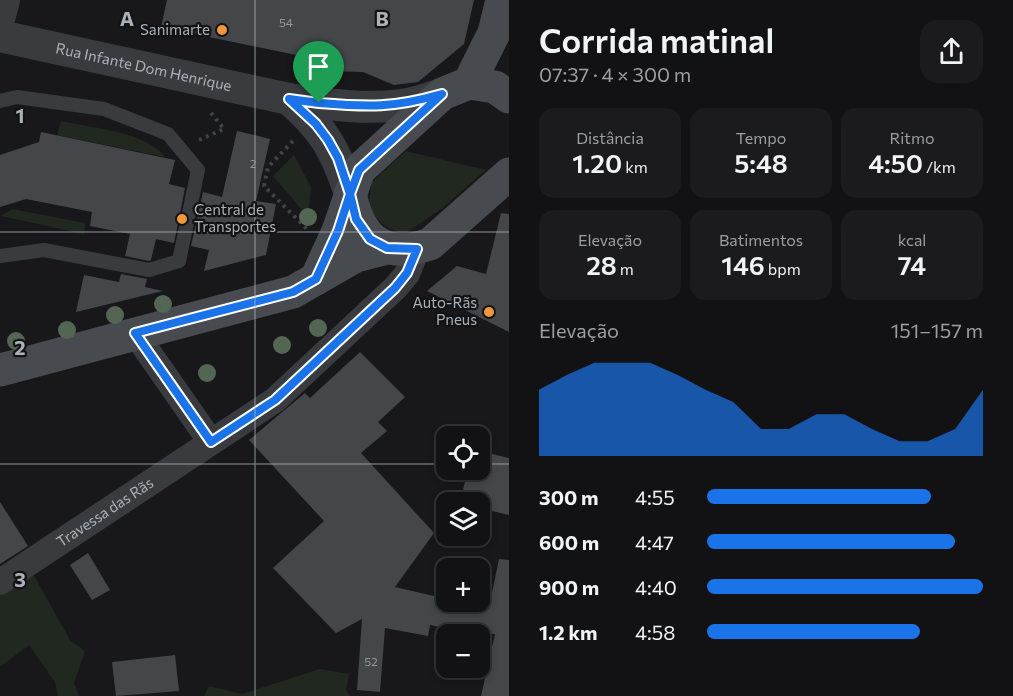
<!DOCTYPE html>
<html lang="pt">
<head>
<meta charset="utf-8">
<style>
	body { margin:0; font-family:Commissioner,sans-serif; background:#1b1b1d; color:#f1f3f6; height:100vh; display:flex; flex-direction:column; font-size:22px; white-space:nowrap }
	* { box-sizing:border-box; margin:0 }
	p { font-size:20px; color:#9c9ea0 }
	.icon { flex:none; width:33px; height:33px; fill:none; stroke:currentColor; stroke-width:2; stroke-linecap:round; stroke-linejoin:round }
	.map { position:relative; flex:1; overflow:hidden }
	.details { display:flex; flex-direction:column; background:#121214; width:504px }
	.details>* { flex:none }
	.buttons { position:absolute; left:436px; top:426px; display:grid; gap:12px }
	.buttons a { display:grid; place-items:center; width:54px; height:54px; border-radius:12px; background:#121214; box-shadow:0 3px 9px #0003,0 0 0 2px #313234; font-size:30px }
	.pin { position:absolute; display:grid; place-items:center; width:51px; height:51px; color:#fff; margin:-62px -26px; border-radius:50% 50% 50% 0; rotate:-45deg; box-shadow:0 0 6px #0007 }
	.pin .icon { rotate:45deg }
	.round { display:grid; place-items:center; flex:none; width:63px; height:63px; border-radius:18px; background:#1b1b1d }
	.head { display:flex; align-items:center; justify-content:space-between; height:102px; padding:0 30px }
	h1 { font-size:33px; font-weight:600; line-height:45px }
	.metrics { display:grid; grid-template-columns:repeat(3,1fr); gap:9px; height:102px; padding:6px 30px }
	.metrics div { display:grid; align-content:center; border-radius:15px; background:#1b1b1d; text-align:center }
	.metrics b { font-size:26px; font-weight:600 }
	.metrics small { font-size:16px; font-weight:400 }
	.metrics p { font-size:16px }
	.chart { height:168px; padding:12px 30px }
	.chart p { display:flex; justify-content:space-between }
	.chart svg { width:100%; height:108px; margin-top:6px; fill:#1a73e8; opacity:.7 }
	ul { padding:0 30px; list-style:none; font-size:20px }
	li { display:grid; grid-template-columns:96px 72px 1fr; align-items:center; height:45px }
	li i { height:15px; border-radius:8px; background:#1a73e8 }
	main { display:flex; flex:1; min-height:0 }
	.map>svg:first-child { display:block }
</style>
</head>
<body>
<main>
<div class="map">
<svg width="509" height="696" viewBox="0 0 509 696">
	<rect width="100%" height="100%" fill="#18181a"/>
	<g fill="#202820">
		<path d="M61,121C92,128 145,131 165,157L57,135Z"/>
		<path d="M406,151L486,170L441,209L406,233C386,231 379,222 368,206L372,182Z"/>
		<polygon points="294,155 311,187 308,217 273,176"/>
		<polygon points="12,209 85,223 84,234 1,216"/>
		<polygon points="32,572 70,640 85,651 74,683 79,696 58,696 55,682 29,645 0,667 0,595"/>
		<polygon points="320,669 349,674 346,690 350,696 204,696 209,686 242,694"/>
	</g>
	<g fill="#44464a">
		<polygon points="167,0 474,0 464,44 418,82 394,85 363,72 327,71 330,62 161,27"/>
		<polygon points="237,131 270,139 256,201 276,204 266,255 204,271 209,250 191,246 203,192 222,197"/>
		<polygon points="41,132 175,160 169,184 185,188 174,243 156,239 151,260 149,261 125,256 130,234 90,226 92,212 26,199 0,207 0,155 39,142"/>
		<polygon points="501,213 509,214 509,332 427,291 457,266 486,274"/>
		<polygon points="121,274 147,279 145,287 163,291 76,312 84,275 119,282"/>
		<polygon points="360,352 405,397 378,422 387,431 361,453 434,533 395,587 447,599 447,602 489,608 499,559 509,560 509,696 481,696 495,634 474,634 430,625 428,636 385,628 380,692 357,690 362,619 336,633 273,568 324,521 249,440 305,393 310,398"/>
		<polygon points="480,451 509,458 509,515 480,508 480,502 460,502 468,470 480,470"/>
		<polygon points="0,502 28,546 0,564"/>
		<polygon points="88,553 110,590 92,600 70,565"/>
		<polygon points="175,655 179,691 116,696 112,662"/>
	</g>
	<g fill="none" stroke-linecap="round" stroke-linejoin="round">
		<g stroke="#3f4246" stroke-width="4" stroke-dasharray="3 4.5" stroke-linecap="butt">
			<polyline points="199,140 224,129 211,113"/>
			<polyline points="293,141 268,167 264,186 307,229"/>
		</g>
		<polyline stroke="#393b3f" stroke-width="14" points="0,101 17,97 104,109 168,134 198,170 179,261 149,270 44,250 0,256"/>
		<g stroke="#393b3f" stroke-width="26">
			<polyline points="0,27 7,0"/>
			<polyline points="135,333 211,442"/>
			<path id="s1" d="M0,582L275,400L395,288L407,274L417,249"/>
		</g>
		<g stroke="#393b3f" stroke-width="32">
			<path id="s2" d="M0,36L289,99C325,104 365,110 401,105C415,104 429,98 442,94"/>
			<path d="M289,99C324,129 336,151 350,194"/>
		</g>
		<g stroke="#474a4f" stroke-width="33">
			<polyline points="469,83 494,33 502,0"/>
			<path d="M350,194C360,239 383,260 430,244L509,174"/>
			<polyline points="316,279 338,231 359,170 442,94 469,83 495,87 509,97"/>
			<polyline points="0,370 293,292 356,256 387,248"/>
		</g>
	</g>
	<g fill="#536553">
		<circle cx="308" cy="217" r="9"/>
		<circle cx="163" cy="304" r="9"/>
		<circle cx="115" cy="315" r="9"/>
		<circle cx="318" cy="328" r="9"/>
		<circle cx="67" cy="330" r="9"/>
		<circle cx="16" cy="341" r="9"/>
		<circle cx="282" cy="345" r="9"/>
		<circle cx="207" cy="373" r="9"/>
	</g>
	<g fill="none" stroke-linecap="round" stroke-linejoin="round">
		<g stroke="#fff" stroke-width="12">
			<path id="route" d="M319,103L289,99L316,124L328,140L338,158L350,194L338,231L316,279L293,292L135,333L211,442L275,400L395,288L407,273L417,249L387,248L370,239L356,219L350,194L359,170L442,94C393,108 369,107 319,103"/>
		</g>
		<use href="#route" stroke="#1a73e8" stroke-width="8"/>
	</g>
	<path fill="none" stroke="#aab1b9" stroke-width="1.5" stroke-opacity="0.55" d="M255,0V696M0,232H509M0,464H447M480,464H509"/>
	<g fill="#f09739" stroke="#131315" stroke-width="2">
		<circle cx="222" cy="30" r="6"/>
		<circle cx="182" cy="219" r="6"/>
		<circle cx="489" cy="312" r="6"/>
	</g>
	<g text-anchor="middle" stroke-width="4.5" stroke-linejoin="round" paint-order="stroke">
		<g font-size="12" fill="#90969d">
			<text x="286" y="27">54</text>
			<text x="253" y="168">2</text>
			<text x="371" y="666">52</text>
		</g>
		<g font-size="15" fill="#aab1b9" stroke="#131315" text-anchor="end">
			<text x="210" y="35">Sanimarte</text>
			<text x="194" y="215" text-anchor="start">Central de<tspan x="194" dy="17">Transportes</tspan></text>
			<text x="477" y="308">Auto-Rãs<tspan x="477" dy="17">Pneus</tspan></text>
		</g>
		<g font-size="15" fill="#aab1b9" stroke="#131315">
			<text dy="5" stroke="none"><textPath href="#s2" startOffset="147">Rua Infante Dom Henrique</textPath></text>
			<text dy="5" stroke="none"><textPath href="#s1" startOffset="126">Travessa das Rãs</textPath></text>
		</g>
	</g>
	<g font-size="20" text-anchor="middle" font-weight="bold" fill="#aab1b9" stroke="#131315" stroke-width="4.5" stroke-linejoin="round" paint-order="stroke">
		<text x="127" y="26">A</text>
		<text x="382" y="26">B</text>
		<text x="20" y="123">1</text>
		<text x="20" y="355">2</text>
		<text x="20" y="587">3</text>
	</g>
</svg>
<div class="buttons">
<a><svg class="icon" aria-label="locate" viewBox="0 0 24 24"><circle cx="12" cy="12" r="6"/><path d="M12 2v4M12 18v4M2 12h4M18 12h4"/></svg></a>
<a><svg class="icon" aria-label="layers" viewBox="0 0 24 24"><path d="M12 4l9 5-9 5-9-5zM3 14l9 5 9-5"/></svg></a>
<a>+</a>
<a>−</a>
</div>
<div class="pin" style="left:319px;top:103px;background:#1e9e55"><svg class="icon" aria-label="arrive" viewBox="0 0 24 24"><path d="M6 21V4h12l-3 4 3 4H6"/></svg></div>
</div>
<section class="details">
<div class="head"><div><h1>Corrida matinal</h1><p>07:37 · 4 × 300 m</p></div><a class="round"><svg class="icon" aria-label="share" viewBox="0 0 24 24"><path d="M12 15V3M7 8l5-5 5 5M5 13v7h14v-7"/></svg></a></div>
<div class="metrics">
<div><p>Distância</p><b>1.20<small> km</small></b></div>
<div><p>Tempo</p><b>5:48</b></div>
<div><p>Ritmo</p><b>4:50<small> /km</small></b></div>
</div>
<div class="metrics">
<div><p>Elevação</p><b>28<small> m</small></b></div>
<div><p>Batimentos</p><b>146<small> bpm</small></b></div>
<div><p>kcal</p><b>74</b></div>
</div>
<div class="chart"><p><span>Elevação</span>151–157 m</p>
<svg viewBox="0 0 160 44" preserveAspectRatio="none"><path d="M0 44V17L10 11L20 6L30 6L40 6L50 11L60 17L70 22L80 33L90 33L100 27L110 27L120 33L130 38L140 38L150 33L160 17V44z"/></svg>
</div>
<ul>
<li><b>300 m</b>4:55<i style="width:81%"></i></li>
<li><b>600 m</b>4:47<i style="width:90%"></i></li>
<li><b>900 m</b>4:40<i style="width:100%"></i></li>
<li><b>1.2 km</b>4:58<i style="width:77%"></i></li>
</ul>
</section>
</main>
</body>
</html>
